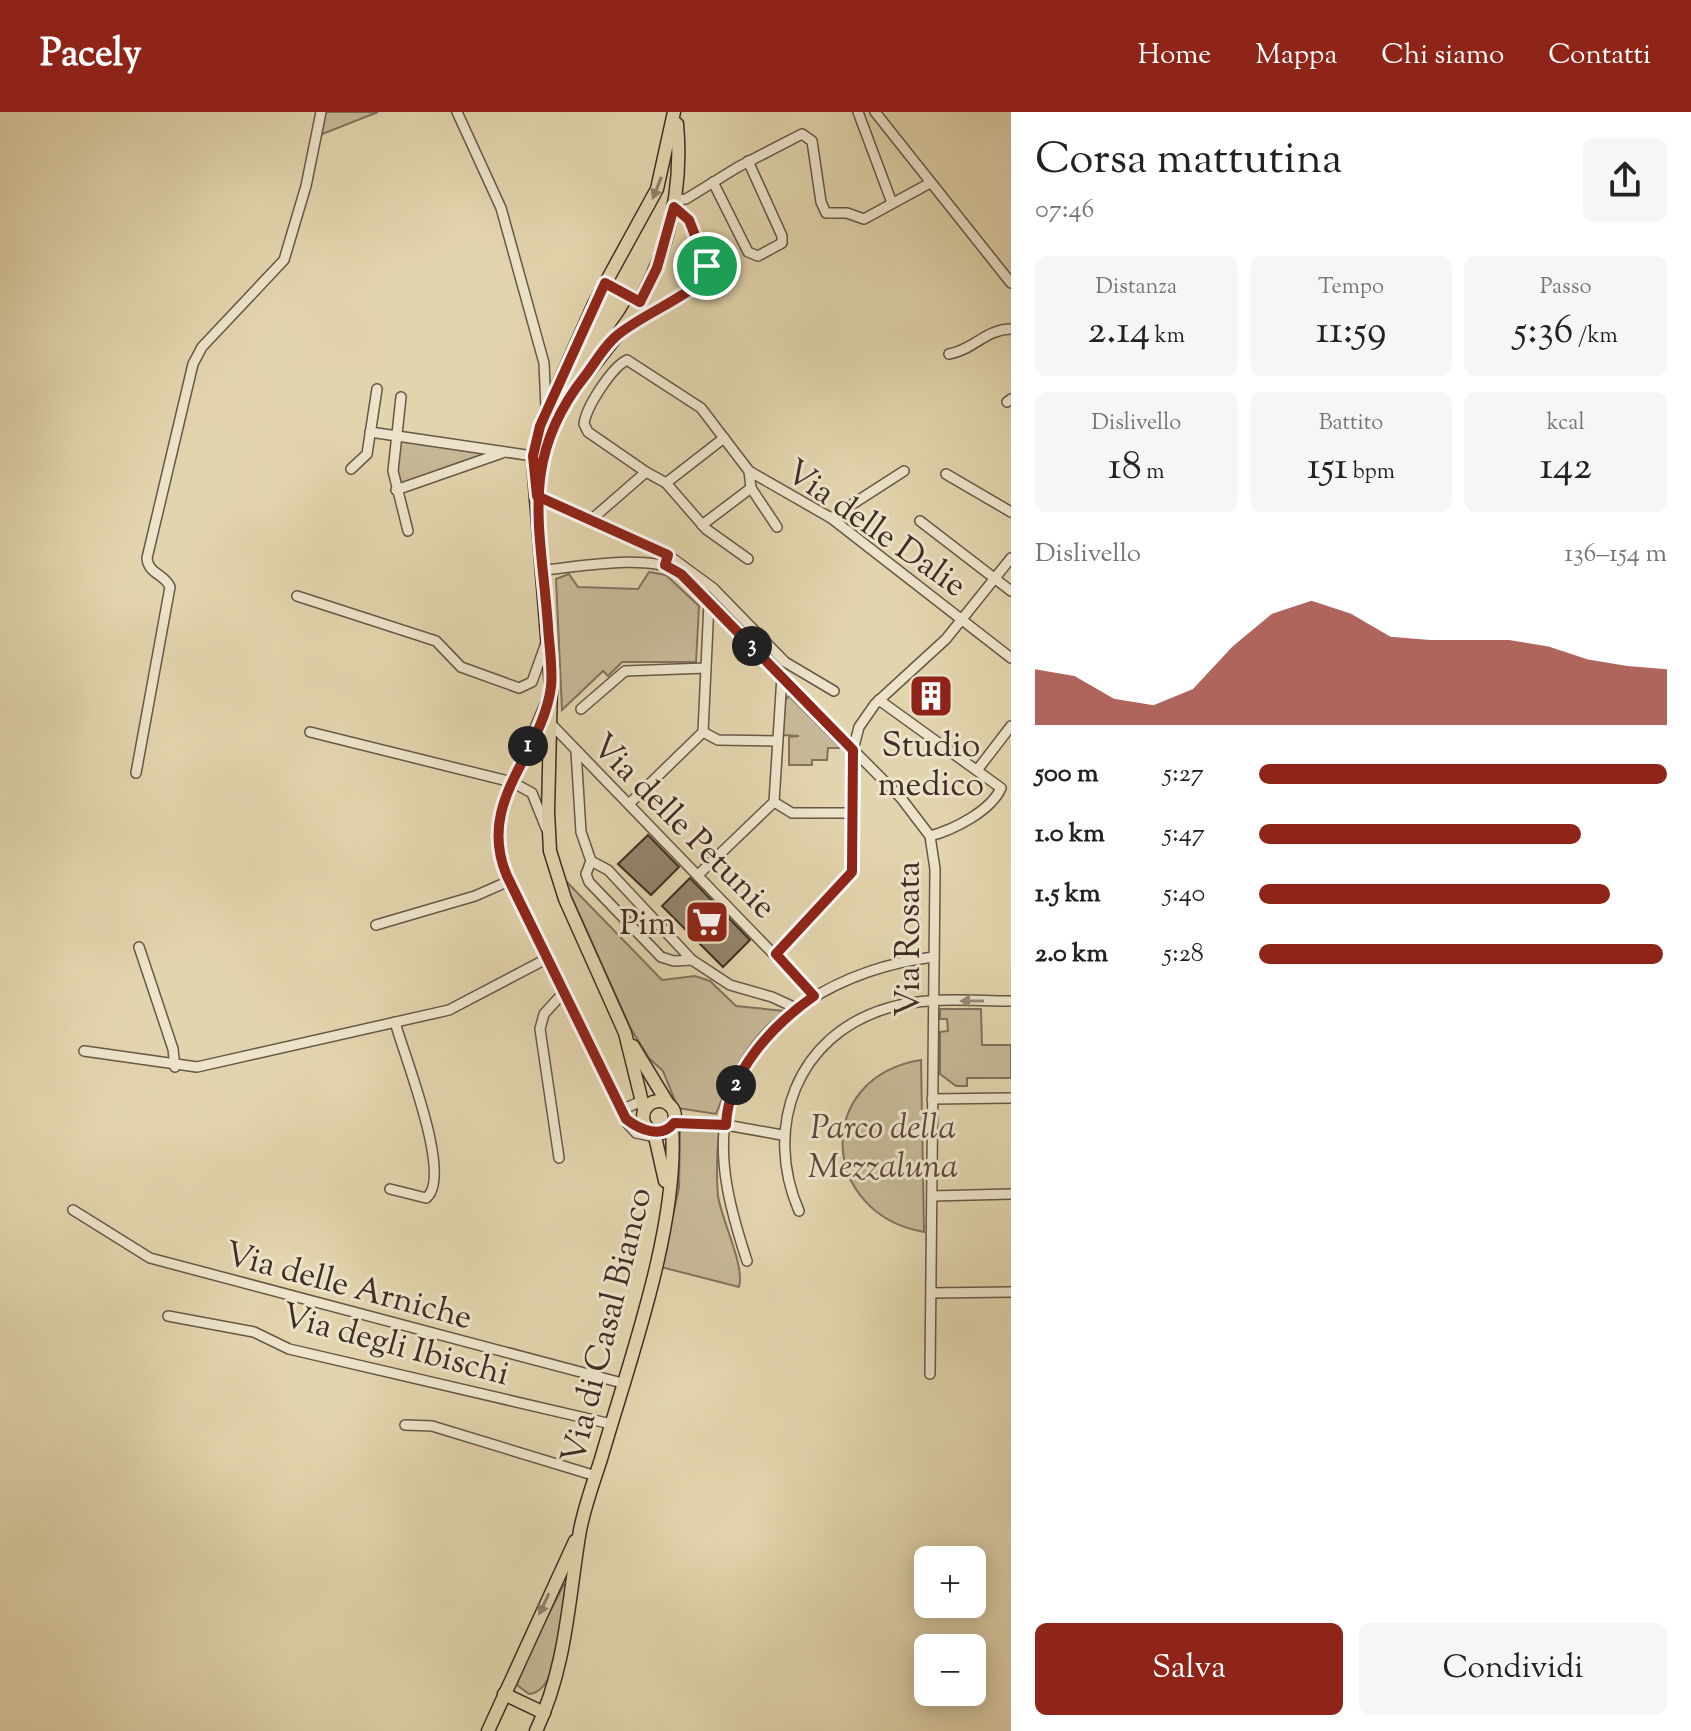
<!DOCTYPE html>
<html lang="it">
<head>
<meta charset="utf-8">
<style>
	body { margin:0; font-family:"Sorts Mill Goudy",serif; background:#f6f6f6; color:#222; height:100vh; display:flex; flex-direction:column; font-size:30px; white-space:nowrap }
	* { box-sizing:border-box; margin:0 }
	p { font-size:26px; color:#767676 }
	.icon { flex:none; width:44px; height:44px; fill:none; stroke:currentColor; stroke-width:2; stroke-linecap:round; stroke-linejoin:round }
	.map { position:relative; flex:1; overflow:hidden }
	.panel { display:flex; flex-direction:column; background:#fff; width:680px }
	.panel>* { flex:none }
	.fabs { position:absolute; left:914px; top:1434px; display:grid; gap:16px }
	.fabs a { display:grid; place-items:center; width:72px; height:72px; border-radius:12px; background:#fff; box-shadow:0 4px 20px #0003; font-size:40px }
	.pin { position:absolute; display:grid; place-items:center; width:68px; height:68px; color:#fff; margin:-34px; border:4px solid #fff; border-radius:50%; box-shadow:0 2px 8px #0007 }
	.km { position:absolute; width:40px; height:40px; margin:-20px; border-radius:50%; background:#222; color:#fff; font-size:22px; line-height:40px; text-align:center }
	.round { display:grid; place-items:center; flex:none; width:84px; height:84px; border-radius:12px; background:#f6f6f6 }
	.overview { display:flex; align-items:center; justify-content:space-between; height:136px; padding:0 24px }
	h1 { font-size:44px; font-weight:600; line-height:60px }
	.figures { display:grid; grid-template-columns:repeat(3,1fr); gap:12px; height:136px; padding:8px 24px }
	.figures div { display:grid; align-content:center; border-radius:12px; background:#f6f6f6; text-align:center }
	.figures b { font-size:40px; font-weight:600 }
	.figures small { font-size:22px; font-weight:400 }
	.figures p { font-size:22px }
	.chart { height:224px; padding:16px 24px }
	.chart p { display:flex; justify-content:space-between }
	.chart svg { width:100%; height:144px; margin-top:8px; fill:#8f2418; opacity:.7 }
	.action { display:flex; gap:16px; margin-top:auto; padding:16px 24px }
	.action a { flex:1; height:92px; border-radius:12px; background:#8f2418; color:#fff; font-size:32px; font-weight:600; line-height:92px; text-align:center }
	.action a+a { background:#f6f6f6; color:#222 }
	ul { padding:0 24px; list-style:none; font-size:26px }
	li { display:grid; grid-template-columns:128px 96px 1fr; align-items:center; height:60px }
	li i { height:20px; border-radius:10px; background:#8f2418 }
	header { display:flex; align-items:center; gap:48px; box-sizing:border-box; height:112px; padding:0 40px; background:#8f2418; color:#fff }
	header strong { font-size:38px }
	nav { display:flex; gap:44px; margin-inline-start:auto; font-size:28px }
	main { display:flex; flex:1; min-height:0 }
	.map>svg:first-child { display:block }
</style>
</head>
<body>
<header>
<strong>Pacely</strong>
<nav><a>Home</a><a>Mappa</a><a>Chi siamo</a><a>Contatti</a></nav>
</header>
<main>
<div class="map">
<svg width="1011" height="1619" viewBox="0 0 1011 1619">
	<rect width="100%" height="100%" fill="#e2d4ad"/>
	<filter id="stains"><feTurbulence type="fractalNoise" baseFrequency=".0025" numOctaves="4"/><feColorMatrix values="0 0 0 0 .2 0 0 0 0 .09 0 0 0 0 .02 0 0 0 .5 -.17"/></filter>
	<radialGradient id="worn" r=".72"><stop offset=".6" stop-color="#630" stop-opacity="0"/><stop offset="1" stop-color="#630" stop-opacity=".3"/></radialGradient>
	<g fill="#c6b896" stroke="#82725e" stroke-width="2">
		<polygon points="324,0 378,0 320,23"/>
		<polygon points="398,329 483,339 484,342 401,372 398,368"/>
		<polygon points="649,460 666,463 699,494 696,550 622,550 608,564 603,559 562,598 556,467 569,462 578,475 638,477"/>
		<polygon points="789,584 841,636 828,636 827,648 812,648 812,653 789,653 789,625 799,624 783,623 785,588"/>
		<path d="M563,766L662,868L695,864L710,869L736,894L785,899C748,925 732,961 716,1002L678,996L663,959L649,946L631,917Z"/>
		<polygon points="940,897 981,897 982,933 1011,933 1011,966 967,966 967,974 956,974 940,962 940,920 948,919 947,907 940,907"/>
		<path d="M921,948L924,1120C819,1102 813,965 921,948Z"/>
		<path d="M680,1015L719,1020C717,1041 716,1062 718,1084C722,1110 745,1153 739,1175L661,1155L679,1076Z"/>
		<path d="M564,1472L568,1475C563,1501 560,1580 529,1582L517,1573L520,1558Z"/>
	</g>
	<g fill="#94846c" stroke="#3f2d25" stroke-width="2">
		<polygon points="648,723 679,755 651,783 618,752"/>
		<polygon points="690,766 750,828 723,855 662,794"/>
	</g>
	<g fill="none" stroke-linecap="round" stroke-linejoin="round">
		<g stroke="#685747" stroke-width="12">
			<g id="minor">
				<polyline points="457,0 501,96 544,251 546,296"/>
				<polyline points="858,0 892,91"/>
				<polyline points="875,0 1011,171"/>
				<polyline points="713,70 748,140 758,144 782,131 782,124 748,49"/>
				<polyline points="675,88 686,87 738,55 802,22 812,29 821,90 826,101 847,101 864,107 930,71"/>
				<path d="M619,221L688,180L707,161C708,135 692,111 674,95"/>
				<path d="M949,242C973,238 986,217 1011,217"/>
				<polyline points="401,285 393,359 408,419"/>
				<polyline points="1007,290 1011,287"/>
				<polyline points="370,320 533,344"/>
				<polyline points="351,357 367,342 377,277"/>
				<polyline points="749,359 831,406 1011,546"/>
				<path d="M646,360L588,320L584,312C586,295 612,255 627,248L701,296L749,359L751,376L777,415"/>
				<polyline points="946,362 1011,400"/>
				<polyline points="666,371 706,417 748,447"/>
				<polyline points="396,378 502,341"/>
				<polyline points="537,384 668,443"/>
				<polyline points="831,406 904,359"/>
				<polyline points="592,407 646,360 666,371 724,326"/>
				<polyline points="920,409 1011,479"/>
				<polyline points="702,413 751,376"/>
				<polyline points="665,453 668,443 713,476 785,550 834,579"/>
				<path d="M544,458C578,455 646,442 675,458L901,686L930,724L935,757L930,1262"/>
				<polyline points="297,484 436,529 461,555 519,576 532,570 546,531"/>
				<path d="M879,588L1001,676C991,699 953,718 930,724"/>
				<polyline points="581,597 625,559 706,556"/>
				<polyline points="552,613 814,884"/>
				<polyline points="310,620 512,670 498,715 503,755 626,1007 647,1016"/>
				<polyline points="703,620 718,628 777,629"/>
				<polyline points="576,639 581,720 591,749 586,762 589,770 661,845 674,849 692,848"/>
				<polyline points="978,657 1011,614"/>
				<path d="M136,661L170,475C165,462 148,462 147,446L193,252L202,235L284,148L306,74L321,0"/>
				<polyline points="774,690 792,701 853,701"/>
				<polyline points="629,692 703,620 709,491"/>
				<polyline points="546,716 532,681 512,670 548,585"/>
				<polyline points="591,749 608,758 692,848 730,873 772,885 798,897"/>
				<polyline points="699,762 774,690 782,564"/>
				<polyline points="376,813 475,784 509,769"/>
				<polyline points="139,835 173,937 175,955"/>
				<polyline points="776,842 852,760 853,638 859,615 875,592 946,527 1011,446"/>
				<polyline points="84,939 197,955 449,898 548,846"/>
				<polyline points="932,987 1011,986"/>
				<polyline points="621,998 642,989"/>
				<polyline points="627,1011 636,1021 655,1025"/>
				<polyline points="674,1011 726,1013 782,1023"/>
				<polyline points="559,1046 540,917 544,902 563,881"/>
				<path d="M390,1077L426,1086C454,1066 403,941 395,910"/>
				<polyline points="932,1084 1011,1082"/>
				<polyline points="73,1098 150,1146 622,1271"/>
				<path d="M799,1099C763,1016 796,923 888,896C926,884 971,889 1011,889"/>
				<path d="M747,1149C732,1103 716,1049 727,999C749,905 846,855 934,845"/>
				<polyline points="931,1181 1011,1180"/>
				<polyline points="168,1204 254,1220 289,1237 611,1312"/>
				<polyline points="405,1313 432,1314 596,1364"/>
			</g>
		</g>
		<g stroke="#3f2d25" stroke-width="15">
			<g id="major">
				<polyline points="605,171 640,190"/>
				<path d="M539,361C546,305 584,267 616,225C663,163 684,89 677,12"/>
				<polyline points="633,934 667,990"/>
				<circle cx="659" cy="1005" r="16"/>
				<polyline points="644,998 625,921 565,787 550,739 548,700 551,575 533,349 542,309 594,192 657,77 674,0"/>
				<polyline points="654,1020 665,1069"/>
				<polyline points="504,1582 544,1601"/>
				<polyline points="488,1619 575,1429"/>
				<path d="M536,1619C566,1555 568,1492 579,1424C583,1398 593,1372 601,1347C629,1250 679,1114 672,1015"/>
			</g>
		</g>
		<use href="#minor" stroke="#ece3ca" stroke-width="9"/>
		<use href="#major" stroke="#e2d4ad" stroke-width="12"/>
	</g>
	<defs><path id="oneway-solid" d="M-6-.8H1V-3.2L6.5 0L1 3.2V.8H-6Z" transform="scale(2)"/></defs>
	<g fill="#908069">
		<use href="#oneway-solid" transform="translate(657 76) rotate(112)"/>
		<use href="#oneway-solid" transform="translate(544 1492) rotate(115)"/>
	</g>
	<use fill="#968878" href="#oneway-solid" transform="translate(972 889) rotate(180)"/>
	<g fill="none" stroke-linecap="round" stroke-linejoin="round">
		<g stroke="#fff" stroke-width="16">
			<path id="route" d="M707,154L705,164L697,173C673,191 644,203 620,221C606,231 595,251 585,264C518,348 541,415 548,514C549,533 553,556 551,575C542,643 475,689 507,764L626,1007C640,1018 662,1027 674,1011L726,1013C728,960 773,913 814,884L776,842L852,760L853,638L681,462L665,453L668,443L537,384L533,344L540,314L605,171L640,190L657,156L674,95L689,108L707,154"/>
		</g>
		<use href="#route" stroke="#8f2418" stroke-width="10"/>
	</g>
	<defs>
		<g id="building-square" transform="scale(2.3)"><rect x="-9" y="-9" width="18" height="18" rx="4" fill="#8f2418" stroke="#ece3ca"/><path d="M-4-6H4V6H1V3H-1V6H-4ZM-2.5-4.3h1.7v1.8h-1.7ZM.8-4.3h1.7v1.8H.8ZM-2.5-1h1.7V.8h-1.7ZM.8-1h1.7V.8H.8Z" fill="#fff"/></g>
		<g id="supermarket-square" transform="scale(2.3)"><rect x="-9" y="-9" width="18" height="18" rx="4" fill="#8f2418" stroke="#ece3ca"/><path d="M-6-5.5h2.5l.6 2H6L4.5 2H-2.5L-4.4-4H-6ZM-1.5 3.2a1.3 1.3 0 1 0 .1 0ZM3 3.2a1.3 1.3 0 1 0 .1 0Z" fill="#fff"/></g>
	</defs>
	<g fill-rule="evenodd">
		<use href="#building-square" x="931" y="584"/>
		<use href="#supermarket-square" x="707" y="810"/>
	</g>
	<g text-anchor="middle" stroke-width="6" stroke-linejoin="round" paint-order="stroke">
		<g font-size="34" fill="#3f2d25" stroke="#ece3ca">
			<text transform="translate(877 415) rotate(35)" y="12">Via delle Dalie</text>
			<text transform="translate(685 713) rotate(45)" y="12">Via delle Petunie</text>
			<text transform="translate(907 827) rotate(-90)" y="12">Via Rosata</text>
			<text transform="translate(349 1172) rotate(15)" y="12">Via delle Arniche</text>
			<text transform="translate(605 1213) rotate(-76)" y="12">Via di Casal Bianco</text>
			<text transform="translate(396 1231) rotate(15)" y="12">Via degli Ibischi</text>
		</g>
		<g font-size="34" fill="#3f2d25" stroke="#ece3ca">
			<text x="931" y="644">Studio<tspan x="931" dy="39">medico</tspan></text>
			<text x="676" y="822" text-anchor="end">Pim</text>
		</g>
		<g font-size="34" font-style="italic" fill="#5a493c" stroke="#ece3ca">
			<text x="883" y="1026">Parco della<tspan x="883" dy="39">Mezzaluna</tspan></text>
		</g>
	</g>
	<rect width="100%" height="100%" filter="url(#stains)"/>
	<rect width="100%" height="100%" fill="url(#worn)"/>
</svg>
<div class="fabs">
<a>+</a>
<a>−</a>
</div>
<div class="pin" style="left:707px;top:154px;background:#1e9e55"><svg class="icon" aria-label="arrive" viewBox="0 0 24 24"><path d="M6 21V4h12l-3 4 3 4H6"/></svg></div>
<b class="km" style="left:528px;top:634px">1</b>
<b class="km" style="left:736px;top:973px">2</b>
<b class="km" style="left:752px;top:534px">3</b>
</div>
<section class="panel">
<div class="overview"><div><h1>Corsa mattutina</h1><p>07:46</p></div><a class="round"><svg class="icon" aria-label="share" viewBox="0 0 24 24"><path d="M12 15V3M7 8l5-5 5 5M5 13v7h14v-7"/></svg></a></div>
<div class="figures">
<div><p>Distanza</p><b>2.14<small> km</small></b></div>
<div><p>Tempo</p><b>11:59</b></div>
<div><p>Passo</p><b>5:36<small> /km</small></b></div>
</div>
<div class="figures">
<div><p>Dislivello</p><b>18<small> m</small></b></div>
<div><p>Battito</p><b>151<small> bpm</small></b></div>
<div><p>kcal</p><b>142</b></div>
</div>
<div class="chart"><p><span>Dislivello</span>136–154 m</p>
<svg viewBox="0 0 160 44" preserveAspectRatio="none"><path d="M0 44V27L10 29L20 36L30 38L40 33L50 20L60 10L70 6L80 10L90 17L100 18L110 18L120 18L130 20L140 24L150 26L160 27V44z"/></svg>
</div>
<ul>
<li><b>500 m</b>5:27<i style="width:100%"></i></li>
<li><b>1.0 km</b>5:47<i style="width:79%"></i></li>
<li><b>1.5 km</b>5:40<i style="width:86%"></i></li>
<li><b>2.0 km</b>5:28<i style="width:99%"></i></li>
</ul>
<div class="action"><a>Salva</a><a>Condividi</a></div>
</section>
</main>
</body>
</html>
